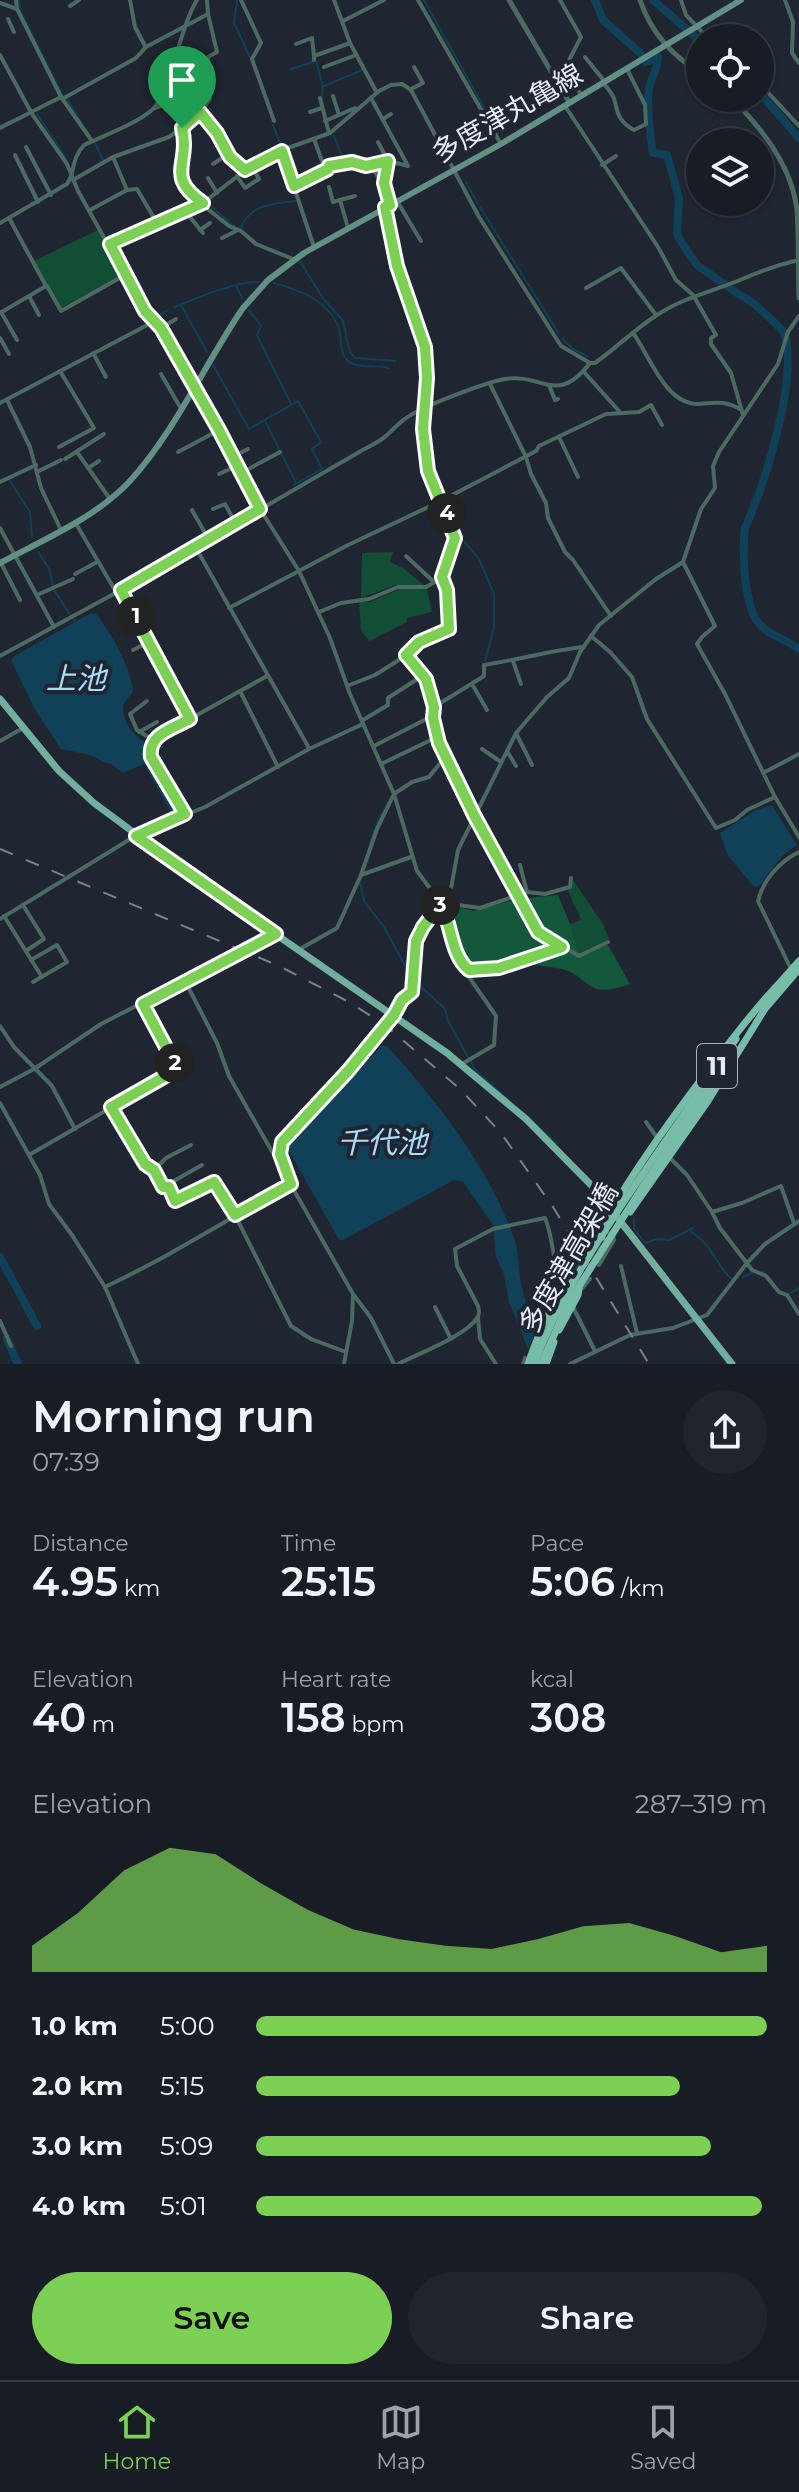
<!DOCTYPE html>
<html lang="en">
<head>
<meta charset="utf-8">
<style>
	body { margin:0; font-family:Montserrat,"Noto Sans JP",sans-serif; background:#20252d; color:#f1f3f6; height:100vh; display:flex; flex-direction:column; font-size:30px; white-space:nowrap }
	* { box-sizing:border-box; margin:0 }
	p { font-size:26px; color:#9ea1a7 }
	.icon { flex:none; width:44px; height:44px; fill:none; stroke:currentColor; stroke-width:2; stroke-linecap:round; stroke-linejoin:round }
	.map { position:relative; height:1364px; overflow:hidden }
	.sheet { display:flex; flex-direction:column; background:#171c25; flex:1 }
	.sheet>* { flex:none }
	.tools { position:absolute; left:686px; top:24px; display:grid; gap:16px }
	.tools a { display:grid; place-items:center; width:88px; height:88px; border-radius:50%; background:#171c25; box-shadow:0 2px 6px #0004,0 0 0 2px #363a42; font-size:40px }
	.pin { position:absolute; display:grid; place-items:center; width:68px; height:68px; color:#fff; margin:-82px -34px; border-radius:50% 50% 50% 0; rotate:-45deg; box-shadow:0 0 8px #0007 }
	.pin .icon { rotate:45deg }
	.km { position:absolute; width:40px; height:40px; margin:-20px; border-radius:50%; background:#222; color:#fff; font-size:22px; line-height:40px; text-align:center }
	.round { display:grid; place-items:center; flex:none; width:84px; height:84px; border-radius:42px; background:#20252d }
	.summary { display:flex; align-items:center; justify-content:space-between; height:136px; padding:0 32px }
	h1 { font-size:44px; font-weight:600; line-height:60px }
	.metrics { display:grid; grid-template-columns:repeat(3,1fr); gap:12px; height:136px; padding:8px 32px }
	.metrics div { display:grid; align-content:center }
	.metrics b { font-size:40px; font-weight:600 }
	.metrics small { font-size:22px; font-weight:400 }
	.metrics p { font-size:22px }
	.chart { height:224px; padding:16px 32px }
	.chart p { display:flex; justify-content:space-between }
	.chart svg { width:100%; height:144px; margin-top:8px; fill:#7cd155; opacity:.7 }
	.action { display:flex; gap:16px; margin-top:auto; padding:16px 32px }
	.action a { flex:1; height:92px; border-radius:48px; background:#7cd155; color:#111; font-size:32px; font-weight:600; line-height:92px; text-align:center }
	.action a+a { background:#20252d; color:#f1f3f6 }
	ul { padding:0 32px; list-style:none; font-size:26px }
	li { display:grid; grid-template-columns:128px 96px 1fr; align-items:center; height:60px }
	li i { height:20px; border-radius:10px; background:#7cd155 }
	.menu { display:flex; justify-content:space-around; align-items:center; height:112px; border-top:2px solid #363a42; background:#171c25; font-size:22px; color:#9ea1a7 }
	.menu a { display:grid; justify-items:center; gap:4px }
	.menu .active { color:#7cd155 }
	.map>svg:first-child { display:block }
</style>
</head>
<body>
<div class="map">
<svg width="799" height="1364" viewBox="0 0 799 1364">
	<rect width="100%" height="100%" fill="#1f2531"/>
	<g fill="#124d35">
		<polygon points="98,230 122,275 61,308 34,261"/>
		<polygon points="393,552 390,562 403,568 425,586 396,585 361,598 362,553"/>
		<polygon points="400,589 427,589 432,612 407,618 407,622 369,641 361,630 359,602 370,602"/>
		<polygon points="573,880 603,924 609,939 579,954 570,924 581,920 568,891"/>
	</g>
	<path fill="#13573d" d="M558,895L570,924L579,953L608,945L630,984C581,1002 591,972 556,968C542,966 527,963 512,963C498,962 483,966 469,966L457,942L449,905L474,911L517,899Z"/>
	<g fill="#104158">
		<path d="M91,613L96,614C111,632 131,668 133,691L123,705C123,724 133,735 148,744L150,759L180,811L173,816L144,764L123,773L110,763H106L90,755L61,749L34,708L11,660L16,655Z"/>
		<polygon points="772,805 797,845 782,856 759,886 754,887 728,856 720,833 754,811"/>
		<path d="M381,1046H387C437,1101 487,1165 513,1235C519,1250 518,1263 520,1277C522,1295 531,1314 536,1330L528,1349L509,1302L503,1271L496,1257L493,1225L463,1182L454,1180L343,1240H339L288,1149L293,1140Z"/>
	</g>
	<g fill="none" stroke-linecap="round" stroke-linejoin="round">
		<g stroke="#104158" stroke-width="2">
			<polyline points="19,0 20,10 63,96"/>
			<polyline points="237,0 234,23 250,57"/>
			<polyline points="424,0 498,133"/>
			<polyline points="316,61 322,83"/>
			<polyline points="291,69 313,62"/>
			<polyline points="170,78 181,97 171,102"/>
			<polyline points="322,87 362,70"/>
			<polyline points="322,97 323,85"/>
			<polyline points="67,99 81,122"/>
			<polyline points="37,114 65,157"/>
			<polyline points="273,125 281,146"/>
			<polyline points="0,126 9,121"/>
			<polyline points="334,136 344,161"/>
			<polyline points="95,143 103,160"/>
			<polyline points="371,166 380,175 384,191"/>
			<polyline points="466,182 478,204"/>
			<polyline points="207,203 235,227"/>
			<polyline points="480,207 558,332"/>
			<path d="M390,219C393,234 395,249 399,264C407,299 429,329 429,368"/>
			<path d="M240,229C250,204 272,204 295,201"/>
			<polyline points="300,261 322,297 343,321 346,335"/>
			<path d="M274,283C299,290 329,300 339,329C343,341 338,356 351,363C362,369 377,364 389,368"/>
			<polyline points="236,286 242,298"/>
			<polyline points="181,305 207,352"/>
			<path d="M175,307C197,298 236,281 259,282"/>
			<polyline points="249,310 261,326 257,335 291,404"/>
			<polyline points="156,317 168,310"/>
			<polyline points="346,337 350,352 355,358 395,361"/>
			<polyline points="562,338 573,349 587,356"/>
			<polyline points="213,365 249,429 298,401 321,442 312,449 322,469 294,485"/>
			<polyline points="265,421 296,483"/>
			<polyline points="426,426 429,460"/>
			<polyline points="427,472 437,499"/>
			<polyline points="10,481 30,512 32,537"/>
			<polyline points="444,503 454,521 456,532 479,559 494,594 494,628 485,661"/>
			<polyline points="38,552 49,569 53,585"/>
			<polyline points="54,590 75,622"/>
			<polyline points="370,843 378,821 388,802"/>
			<polyline points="360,883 364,901 384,927 412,978"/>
			<polyline points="418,984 445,1009 448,1021 468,1057"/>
			<polyline points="470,1060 475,1070 557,1144"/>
			<polyline points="607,1194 615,1194"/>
			<polyline points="634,1219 634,1229 645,1243 658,1239 669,1240 693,1228"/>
			<path d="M691,1231C696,1236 703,1240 707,1246C716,1257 722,1272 733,1280"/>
			<polyline points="763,1272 772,1281"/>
			<polyline points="743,1277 752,1273"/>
			<polyline points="789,1294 799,1288"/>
		</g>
		<g stroke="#104158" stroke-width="8">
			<polyline points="595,0 603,20 640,53"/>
			<polyline points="653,0 700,41"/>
			<path d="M646,62L658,57C658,69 651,77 649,89C646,108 650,128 652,148L653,153L667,155L679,198L677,233L681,242L697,265L724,284"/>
			<polyline points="760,93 799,138"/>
			<path d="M727,286C734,292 740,295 747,299C755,303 777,325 784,332C799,377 765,483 745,528C742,552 744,601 757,621C767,635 786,639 799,649"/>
			<polyline points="0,1257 37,1326"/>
			<polyline points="7,1339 18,1364"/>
		</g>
		<polyline stroke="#3d434e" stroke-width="7" stroke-dasharray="7 3.5" stroke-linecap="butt" points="586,1269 603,1240"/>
		<g stroke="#4d6a62" stroke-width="4">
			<polyline points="16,0 17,9"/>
			<polyline points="130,0 135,27 145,46"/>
			<polyline points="207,0 208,14"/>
			<polyline points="241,0 261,43 252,59 274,121"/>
			<polyline points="334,0 350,43 377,93"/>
			<polyline points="418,0 501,144"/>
			<polyline points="560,0 581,37 565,68 581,95"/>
			<polyline points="681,0 686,15 708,38"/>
			<polyline points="785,0 793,22 792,53 799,63"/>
			<polyline points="0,3 17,9 61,97 92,141"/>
			<polyline points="70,6 79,0"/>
			<polyline points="8,19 14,32"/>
			<polyline points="343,21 384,0"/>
			<polyline points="296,44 312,38 314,56"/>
			<polyline points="0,55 32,114 67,164 78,191 145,311 161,328 243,472 260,509 299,571 330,638 350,694 394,794 417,871 441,903 469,977 496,1016 494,1045 462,1064"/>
			<polyline points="585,57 605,82"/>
			<polyline points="314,60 314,56 350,43"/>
			<polyline points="324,67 356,55"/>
			<path d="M604,84C608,89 614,95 615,102C618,116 620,122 634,130L646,124L645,105L627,69"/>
			<polyline points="760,84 799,126"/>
			<polyline points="411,89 423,83 414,67"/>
			<polyline points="333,96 339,115"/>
			<polyline points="64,98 136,58 146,47 208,14 217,52 208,57 210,99 200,112 182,128 184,142 182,184 190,195 229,226 241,231 256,244 293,259"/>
			<polyline points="320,98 329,133"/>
			<polyline points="371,98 408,166 388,161 384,183 390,205"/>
			<polyline points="565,106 658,247 676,280 693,295 716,335 711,338 711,344 731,373 743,415"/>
			<polyline points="200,112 217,133 220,143 230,157 245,170"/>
			<polyline points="310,112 322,108"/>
			<polyline points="383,119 391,114"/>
			<polyline points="325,121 355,108"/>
			<polyline points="0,128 61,97"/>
			<polyline points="314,139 322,161"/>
			<polyline points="26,147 51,195"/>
			<polyline points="282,151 314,247"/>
			<polyline points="15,155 38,202"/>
			<polyline points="113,157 127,190"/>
			<polyline points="213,164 228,154"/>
			<polyline points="602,165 616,156"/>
			<polyline points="366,166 388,161 378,142"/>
			<polyline points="237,176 245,188 259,179 252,166"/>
			<polyline points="208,178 217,193"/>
			<polyline points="73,180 113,157 169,137 182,128 169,103 155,108"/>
			<path d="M294,186L328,169L329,166C348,163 367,158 379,178L397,266L425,347L427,378L423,429L428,471L441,501"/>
			<polyline points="329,187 333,202 340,200"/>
			<polyline points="397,201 421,241"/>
			<polyline points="90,210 127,190 137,189 157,223"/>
			<polyline points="185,211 203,233"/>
			<path d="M0,223L67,184C76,171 70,161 84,145C105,135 134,125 152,110C170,95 180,26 197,0"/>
			<polyline points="348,228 340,200 355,196"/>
			<polyline points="200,230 210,223"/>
			<polyline points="222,238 238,230"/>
			<polyline points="110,244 203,203 248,168 285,149 330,133 379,91 391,85 402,84 411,90 479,217 561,346 590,363"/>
			<polyline points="47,286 61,311 125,275"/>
			<polyline points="586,288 621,268 656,315"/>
			<polyline points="29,296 39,315"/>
			<polyline points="1,312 17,340"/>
			<polyline points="0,313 46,286 9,218"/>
			<polyline points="161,328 176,319"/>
			<path d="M633,333C650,356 665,404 698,404C715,403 724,400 740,409"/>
			<polyline points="0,338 9,354"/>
			<polyline points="93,353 106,377"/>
			<polyline points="584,372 619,411"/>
			<polyline points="161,374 180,407"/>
			<polyline points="490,384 526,457 531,474 546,503 548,518 565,552 573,560 611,616"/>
			<polyline points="549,385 555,400 558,399"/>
			<polyline points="7,400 30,447 41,488 61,530"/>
			<polyline points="0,403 153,322"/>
			<polyline points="559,437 578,477"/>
			<polyline points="59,447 94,428 60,371"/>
			<polyline points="77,452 110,499"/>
			<polyline points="178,452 219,430"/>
			<polyline points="234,456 248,449"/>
			<polyline points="65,459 104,434"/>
			<polyline points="88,468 99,461"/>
			<polyline points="37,472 61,460"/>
			<polyline points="243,472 280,452"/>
			<polyline points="219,474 239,465"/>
			<polyline points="0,482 36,465"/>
			<polyline points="213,509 225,504 236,524"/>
			<polyline points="192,510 209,540"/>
			<polyline points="75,522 116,592"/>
			<polyline points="0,528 54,627"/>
			<polyline points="196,548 309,748"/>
			<polyline points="406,556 434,582"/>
			<polyline points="683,562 715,626 702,637 697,644 725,694 775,797 799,837"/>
			<polyline points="1,563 20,600"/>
			<polyline points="75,574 97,562"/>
			<path d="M121,590L190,719C173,728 147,734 151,757L185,814"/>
			<polyline points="37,595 73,579"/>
			<polyline points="229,608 348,545 439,502 536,451 539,446 606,414 639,412 651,405 662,425"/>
			<polyline points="319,612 341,603 369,599 398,587 426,587 440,579 446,571 447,557 455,538 448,515 439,502"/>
			<polyline points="591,636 610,652 632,677 647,719 716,828 735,820 747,810 775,797"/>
			<polyline points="133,650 149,642"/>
			<polyline points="406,655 426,679 434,707 433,718 436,734 445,757 538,932 579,956 608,942"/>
			<path d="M0,656L121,590L361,451C369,446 380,442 387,435C395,428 401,420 411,415C426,405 487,382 505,379C543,373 557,406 590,363H595C616,348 633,331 654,317C681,298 711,292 740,280C760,271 777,265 799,260"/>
			<polyline points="513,661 521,684"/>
			<polyline points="472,684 487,710"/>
			<polyline points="347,686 375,675 402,658 419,642 449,629 447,590 442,577"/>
			<polyline points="240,691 278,767"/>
			<polyline points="147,701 130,714 137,730 153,740"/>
			<path d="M434,707L484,676V665C517,660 549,651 582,647"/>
			<polyline points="190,719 267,676"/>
			<polyline points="363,720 388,705 388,698 422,676"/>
			<polyline points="139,732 157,722"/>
			<polyline points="516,733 532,765"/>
			<polyline points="0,741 23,728"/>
			<polyline points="374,746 432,716"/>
			<polyline points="482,749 501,762"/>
			<polyline points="507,751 516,766"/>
			<polyline points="381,764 437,737"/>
			<polyline points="765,772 799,754"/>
			<polyline points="520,865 527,892"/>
			<polyline points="361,875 411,857"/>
			<polyline points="444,903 480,908 527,892 545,894 570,887 571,878"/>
			<polyline points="23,905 44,939 26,951"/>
			<polyline points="4,916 42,977"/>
			<polyline points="0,919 140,833 205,807 309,749 363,724"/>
			<polyline points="300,949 337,928 361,875 377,829 394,794 412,782 429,777 445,757"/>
			<polyline points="31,960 57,945 67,962 33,982"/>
			<path d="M466,967C487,979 537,955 560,948"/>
			<path d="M791,969L758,901C763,880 780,861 799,852"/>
			<polyline points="185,981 217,1043 229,1076 353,1294 371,1318 394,1364"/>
			<polyline points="0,1026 14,1047 52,1086 75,1129"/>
			<polyline points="0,1087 34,1069 101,1024 274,935"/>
			<polyline points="0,1103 40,1175 49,1204 72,1235 105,1287 138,1364"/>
			<polyline points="111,1107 145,1164 154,1170 163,1187 169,1187 175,1201 214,1182 235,1215 291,1326 311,1339 346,1352"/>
			<polyline points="646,1122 658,1139"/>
			<polyline points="29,1155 176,1070 176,1066 143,1004"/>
			<polyline points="669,1157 687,1175 712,1212 720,1228 752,1270 766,1276 779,1292 787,1295 799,1314"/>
			<polyline points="154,1170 166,1158 191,1145"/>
			<polyline points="165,1186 202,1165"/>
			<polyline points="595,1189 589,1205 597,1223 595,1227"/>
			<polyline points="712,1212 742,1203 781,1186 794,1223"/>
			<polyline points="587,1246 598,1229 613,1235 614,1240 599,1265"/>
			<polyline points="621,1266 637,1333"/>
			<polyline points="569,1286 567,1280 579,1260"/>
			<path d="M105,1287C169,1257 228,1219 291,1184L280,1154L282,1142L348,1071L394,1015L402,1000L412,992L416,941L423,927L450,894L458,850L516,733L547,697L569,678L580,652L599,625L656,579L683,562L701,509L715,488L713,466L719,452L778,364L788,332L799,316"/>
			<polyline points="579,1292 590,1279"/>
			<polyline points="435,1307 450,1337"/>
			<polyline points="573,1307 595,1351"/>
			<polyline points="478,1318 480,1339 496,1364"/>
			<polyline points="0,1321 11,1346"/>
			<polyline points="344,1364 352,1321 353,1295"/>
			<path d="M398,1364C417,1354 466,1336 477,1318C480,1313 479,1311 478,1306L457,1266L455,1249L493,1229L545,1218C555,1241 552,1270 565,1292"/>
			<polyline points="523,1364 525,1358 530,1360"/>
			<polyline points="570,1364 630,1335 673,1328 707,1315 747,1263 765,1244 799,1221"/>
		</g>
		<g stroke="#4d6a62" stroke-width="5">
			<polyline points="509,0 569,102"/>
			<path d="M640,0C651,33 672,55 700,73"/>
			<path d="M731,98C761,127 792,167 797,210C799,239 798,269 799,298"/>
		</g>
		<path stroke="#629084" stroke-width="6" d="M0,563C43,540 95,518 129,482C173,435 206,362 243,308L268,280L304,253L501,144L741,0"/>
		<polyline stroke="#71ae9e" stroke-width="7" points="0,699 59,771 94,803 206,886 447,1053 526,1119 595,1189 732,1364"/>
		<g stroke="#78bcaa" stroke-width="7">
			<polyline points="775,988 799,961"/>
			<polyline points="764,1010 799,969"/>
			<polyline points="642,1175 736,1039"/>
			<polyline points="647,1180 733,1052"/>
			<polyline points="630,1212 708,1101 766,1007"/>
			<path d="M602,1237C599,1209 749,1012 778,985"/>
			<polyline points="559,1330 578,1295 579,1288"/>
			<path d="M528,1364C537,1337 551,1302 572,1282"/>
			<polyline points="546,1364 554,1342"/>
		</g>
		<polyline stroke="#7c818c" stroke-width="2" stroke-dasharray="14 14" stroke-linecap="butt" points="0,849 279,966 349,1002 385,1025 460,1089 501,1133 553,1207 649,1364"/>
		<g stroke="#78bcaa" stroke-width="7">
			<path d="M534,1364C560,1296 601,1235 642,1175"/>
			<polyline points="541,1364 569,1302 647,1180"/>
		</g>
	</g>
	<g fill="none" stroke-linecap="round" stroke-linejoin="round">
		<g stroke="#fff" stroke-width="16">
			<path id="route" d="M200,112L217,133L230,157L245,170L282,151L294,186L328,169L329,166L352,162L366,166L388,161L384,183L390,205L385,207L397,266L425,347L427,378L423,429L428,471L455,538L442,577L447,590L449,629L419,642L406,655L426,679L434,707L433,718L439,743L474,815L538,932L562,947L499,968L469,970C451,956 451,923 441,903L423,927L416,941L412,992L402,1000L394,1015L348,1071L282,1142L280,1154L291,1184L235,1215L214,1182L175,1201L169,1187H163L154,1170L145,1164L111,1107L176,1070V1066L143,1004L276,934L136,836L185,814L151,757C148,734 172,729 190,719L121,590L260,509L219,430L161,328L145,311L110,244L203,203C164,176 191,164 182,128Z"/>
		</g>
		<use href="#route" stroke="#7cd155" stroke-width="10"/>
	</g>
	<g text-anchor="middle" stroke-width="8" stroke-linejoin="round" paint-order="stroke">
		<rect fill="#1f2531" stroke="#acb0ba" stroke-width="2" x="697" y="1044" width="40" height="44" rx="6"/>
		<g font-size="26" font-weight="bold" fill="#e8ecf5">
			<text x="717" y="1075">11</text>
		</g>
		<g font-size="28" fill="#e8ecf5" stroke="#1f2531">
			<text transform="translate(507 113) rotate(-30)" y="10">多度津丸亀線</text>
			<text transform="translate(568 1258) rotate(-60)" y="10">多度津高架橋</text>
		</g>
		<g font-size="30" font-style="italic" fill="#aaddfa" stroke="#1f2531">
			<text x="76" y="689">上池</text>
			<text x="382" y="1153">千代池</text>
		</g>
	</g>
</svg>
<div class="tools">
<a><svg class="icon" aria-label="locate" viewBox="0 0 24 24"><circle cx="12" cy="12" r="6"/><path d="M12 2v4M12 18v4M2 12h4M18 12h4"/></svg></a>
<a><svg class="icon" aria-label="layers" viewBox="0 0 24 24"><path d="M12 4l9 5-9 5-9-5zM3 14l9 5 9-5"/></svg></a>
</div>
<div class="pin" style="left:182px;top:128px;background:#1e9e55"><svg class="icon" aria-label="arrive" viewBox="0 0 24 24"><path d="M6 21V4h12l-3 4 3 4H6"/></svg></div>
<b class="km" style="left:136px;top:616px">1</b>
<b class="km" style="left:175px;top:1063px">2</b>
<b class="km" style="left:440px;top:905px">3</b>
<b class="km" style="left:447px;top:513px">4</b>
</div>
<section class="sheet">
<div class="summary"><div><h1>Morning run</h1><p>07:39</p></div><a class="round"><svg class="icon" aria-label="share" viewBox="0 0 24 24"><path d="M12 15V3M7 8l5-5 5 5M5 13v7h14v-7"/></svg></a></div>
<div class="metrics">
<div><p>Distance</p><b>4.95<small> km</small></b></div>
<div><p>Time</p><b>25:15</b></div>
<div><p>Pace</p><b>5:06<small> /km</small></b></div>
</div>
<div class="metrics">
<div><p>Elevation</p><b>40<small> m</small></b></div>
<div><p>Heart rate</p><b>158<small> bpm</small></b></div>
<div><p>kcal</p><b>308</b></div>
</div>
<div class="chart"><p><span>Elevation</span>287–319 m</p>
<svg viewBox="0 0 160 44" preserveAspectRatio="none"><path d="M0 44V36L10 26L20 13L30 6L40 8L50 17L60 25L70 31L80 34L90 36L100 37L110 34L120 30L130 29L140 33L150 38L160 36V44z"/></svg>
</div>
<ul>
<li><b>1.0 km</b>5:00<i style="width:100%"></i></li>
<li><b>2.0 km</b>5:15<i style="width:83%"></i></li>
<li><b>3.0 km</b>5:09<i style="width:89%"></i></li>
<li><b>4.0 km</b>5:01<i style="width:99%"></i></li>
</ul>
<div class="action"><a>Save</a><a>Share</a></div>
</section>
<nav class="menu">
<a class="active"><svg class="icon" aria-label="home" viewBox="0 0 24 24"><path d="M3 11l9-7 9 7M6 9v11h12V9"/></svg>Home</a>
<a><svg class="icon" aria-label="map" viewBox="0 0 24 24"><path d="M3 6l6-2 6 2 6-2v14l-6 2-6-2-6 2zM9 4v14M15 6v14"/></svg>Map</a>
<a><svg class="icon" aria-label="saved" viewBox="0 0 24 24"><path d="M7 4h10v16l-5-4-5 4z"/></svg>Saved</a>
</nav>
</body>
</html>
